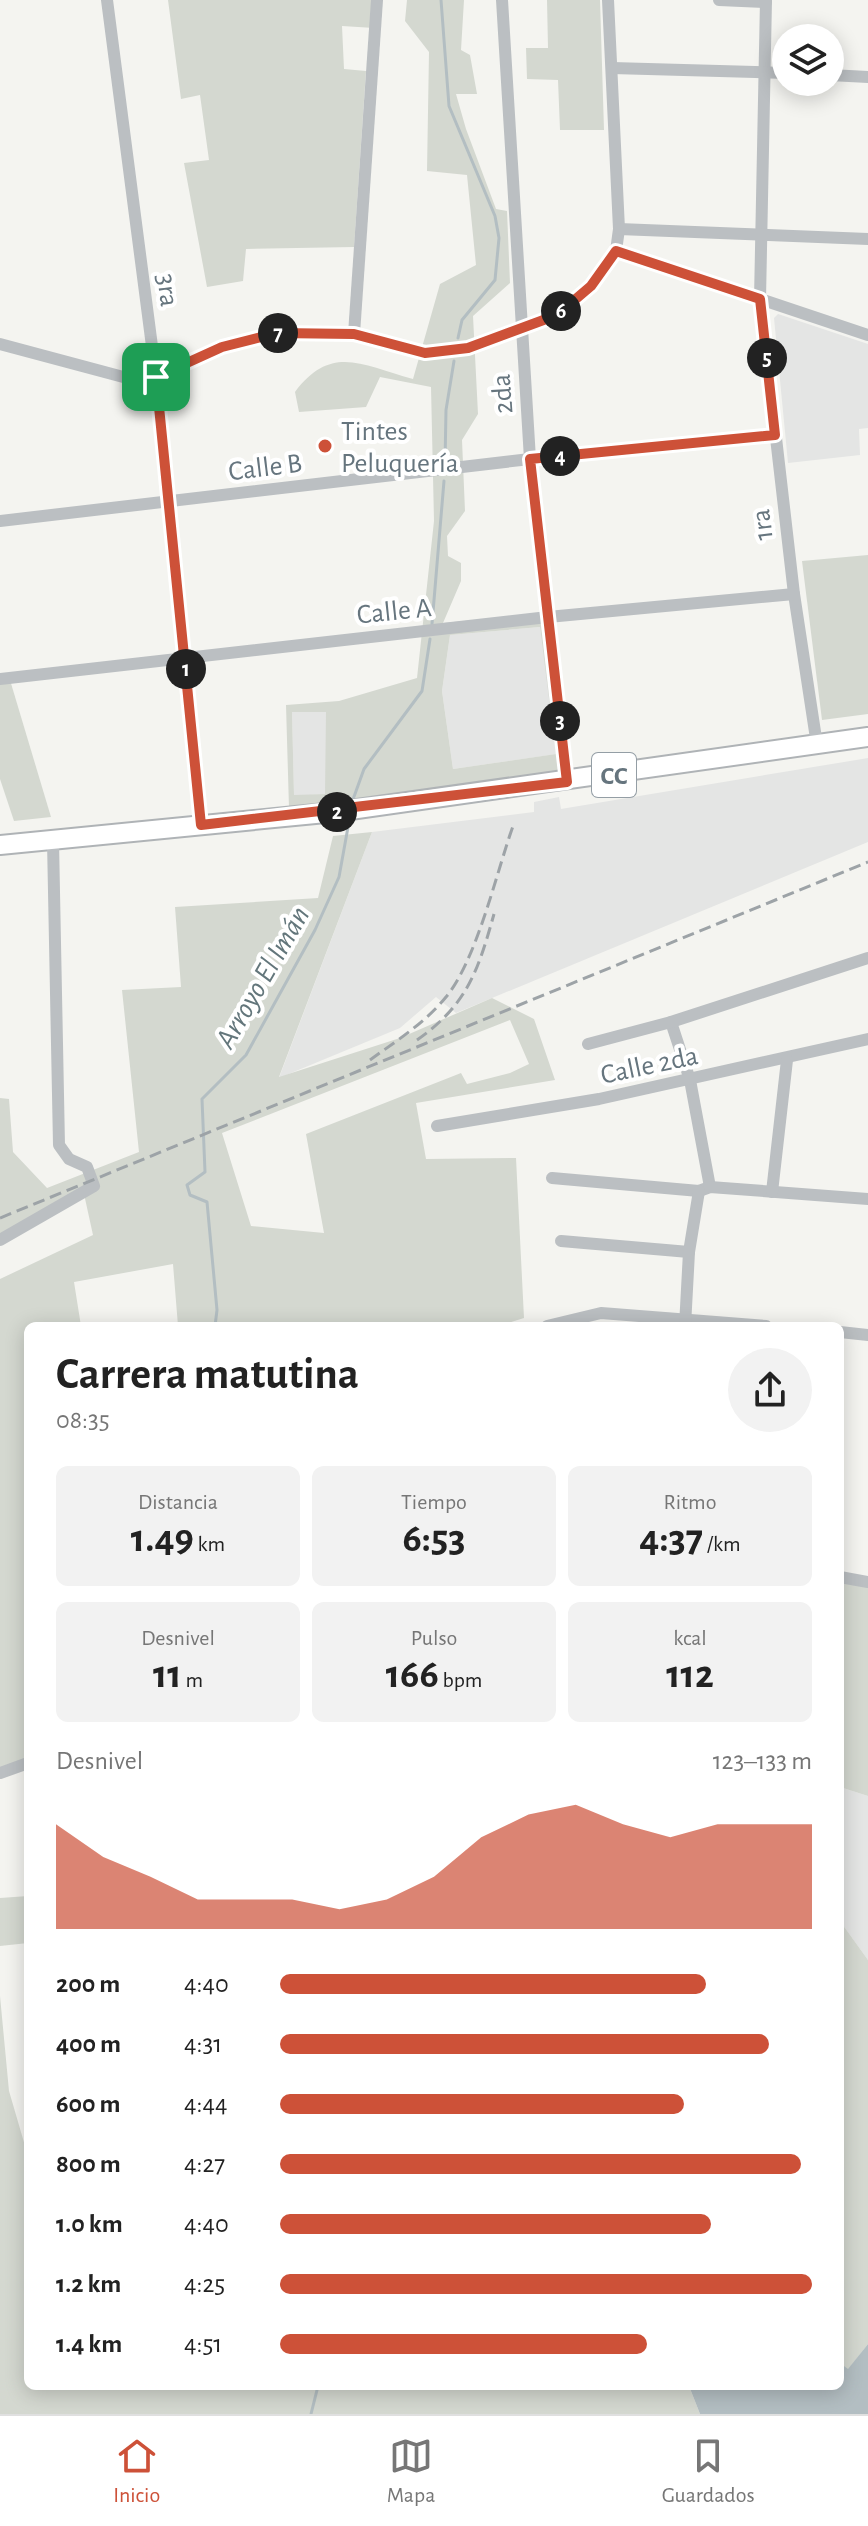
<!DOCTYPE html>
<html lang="es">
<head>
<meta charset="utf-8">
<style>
	body { margin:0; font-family:"Alegreya Sans",sans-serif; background:#f2f2f2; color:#222; height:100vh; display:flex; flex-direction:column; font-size:30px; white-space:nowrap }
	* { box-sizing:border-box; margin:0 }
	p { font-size:26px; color:#767676 }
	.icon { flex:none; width:44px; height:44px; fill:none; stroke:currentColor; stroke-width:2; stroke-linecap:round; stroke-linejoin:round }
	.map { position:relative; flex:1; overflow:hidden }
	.sheet { position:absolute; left:24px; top:1322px; width:820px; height:1068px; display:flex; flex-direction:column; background:#fff; border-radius:12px; box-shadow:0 4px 20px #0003 }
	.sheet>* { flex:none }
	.buttons { position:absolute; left:772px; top:24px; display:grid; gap:16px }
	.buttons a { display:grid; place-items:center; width:72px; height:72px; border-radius:50%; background:#fff; box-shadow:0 4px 20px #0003; font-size:40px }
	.pin { position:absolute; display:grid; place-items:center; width:68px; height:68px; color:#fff; margin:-34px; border-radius:16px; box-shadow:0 4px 12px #0006 }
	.km { position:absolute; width:40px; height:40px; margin:-20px; border-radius:50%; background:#222; color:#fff; font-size:22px; line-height:40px; text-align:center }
	.round { display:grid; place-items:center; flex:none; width:84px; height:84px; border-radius:42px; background:#f2f2f2 }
	.overview { display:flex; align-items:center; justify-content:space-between; height:136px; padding:0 32px }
	h1 { font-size:44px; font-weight:700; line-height:60px }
	.stats { display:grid; grid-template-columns:repeat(3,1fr); gap:12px; height:136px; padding:8px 32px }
	.stats div { display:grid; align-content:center; border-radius:12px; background:#f2f2f2; text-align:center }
	.stats b { font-size:40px; font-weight:700 }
	.stats small { font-size:22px; font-weight:400 }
	.stats p { font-size:22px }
	.chart { height:224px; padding:16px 32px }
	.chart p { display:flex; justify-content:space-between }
	.chart svg { width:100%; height:144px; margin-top:8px; fill:#cd5138; opacity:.7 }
	ul { padding:0 32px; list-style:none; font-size:26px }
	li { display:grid; grid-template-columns:128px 96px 1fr; align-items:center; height:60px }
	li i { height:20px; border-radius:10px; background:#cd5138 }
	.menu { display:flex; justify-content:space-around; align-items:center; height:112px; border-top:2px solid #e0e0e0; background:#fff; font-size:22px; color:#767676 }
	.menu a { display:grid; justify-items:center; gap:4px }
	.menu .selected { color:#cd5138 }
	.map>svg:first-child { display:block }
</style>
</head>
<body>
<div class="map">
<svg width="868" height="2414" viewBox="0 0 868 2414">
	<rect width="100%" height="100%" fill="#f4f4f0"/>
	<g fill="#e4e5e4">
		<polygon points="778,314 868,344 868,428 859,429 860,455 788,463 774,318"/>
		<polygon points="540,627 557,754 453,769 442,691 450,635"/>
		<polygon points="292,712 326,712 326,794 294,796"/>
		<polygon points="868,758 868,842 456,1013 436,997 400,1028 279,1078 372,832 534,812 534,802 559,797 561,809"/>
		<polygon points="840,1787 868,1796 868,1960 840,1921"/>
	</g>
	<g fill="#d4d8d0" fill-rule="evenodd">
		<polygon points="168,0 375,0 374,28 342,26 344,69 366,71 354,247 246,249 243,281 207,287 184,163 209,160 200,95 181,99"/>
		<path d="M407,0H464L461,50L470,55L477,94H456L466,129L496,209L507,211L510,283L473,316L478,414L462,440L465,511L447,536L448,556L461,563V581L443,623L549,613L568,772L289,808L286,705L339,701L417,678L434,521L431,387L380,377L366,407L299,412L295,392C332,343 363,366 413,379L440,284L476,265L467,175L427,171L429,52L405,21ZM540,627L556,754L453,769L442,691L450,635ZM292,712H326L325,794L294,795Z"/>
		<polygon points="547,0 600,0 604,130 560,130 558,80 527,79 526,48 548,48"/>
		<polygon points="868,555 868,714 822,720 802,561"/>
		<polygon points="10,680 51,817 14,821 0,779 0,682"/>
		<path d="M372,832L279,1077L400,1038L492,998L534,1019L555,1080L416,1103L426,1159L516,1158L524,1318L498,1326H178L173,1264L74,1282L81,1326H28V1768L0,1779V1279L93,1235L84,1194L0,1242V1098L9,1099L13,1152L47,1188L139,1152L122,990L181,987L175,907L318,898L333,836ZM510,1020L529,1064L510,1073L467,1084L461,1073L306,1134L324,1233L251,1226L222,1133Z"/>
		<polygon points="840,1575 868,1578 868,1796 840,1787"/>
		<polygon points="28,1896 28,1943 0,1946 0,1898"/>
		<polygon points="840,1921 868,1960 868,2344 848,2370 840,2363"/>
		<polygon points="0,1996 9,2091 28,2156 28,2386 689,2386 700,2414 0,2414"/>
	</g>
	<polygon fill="#b3bec2" points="868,2344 868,2414 700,2414 689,2386 840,2386 840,2363 848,2369"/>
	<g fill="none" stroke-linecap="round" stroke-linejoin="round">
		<g stroke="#b3bec2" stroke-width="3">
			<polyline points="441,0 449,106 495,216 499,238 495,280 462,320 458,338"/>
			<polyline points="445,463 446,410 454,361"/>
			<polyline points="432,624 444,481"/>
			<polyline points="351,805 364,769 422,691 430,639"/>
			<polyline points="215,1326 217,1310 207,1202 190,1195 187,1185 205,1172 202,1099 246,1055 315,930 339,877 350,816"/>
			<polyline points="311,2414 318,2386"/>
		</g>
		<g stroke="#afb3b6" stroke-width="22">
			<polyline id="primary" points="0,845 336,812 868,737"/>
		</g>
		<g stroke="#bbbfc2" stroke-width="12">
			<polyline points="107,0 156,377 201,825"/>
			<polyline points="502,0 530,459 567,782"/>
			<polyline points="608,0 619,229 616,251"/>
			<polyline points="719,0 766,2"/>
			<polyline points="766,0 760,299 794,594 817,745"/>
			<polyline points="612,68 786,73"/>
			<polyline points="830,75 868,77"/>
			<polyline points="619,229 868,239"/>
			<polyline points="616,251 868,335"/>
			<polyline points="354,334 377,0"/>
			<polyline points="0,344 127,378 156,377 222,347 277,333 354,334 425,353 468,348 557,315 591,286 616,251"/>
			<polyline points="0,521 530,459 775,435"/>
			<polyline points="0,679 548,617 794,594"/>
			<polyline points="671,1022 690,1080 710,1187"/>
			<polyline points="588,1044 671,1022 868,958"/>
			<polyline points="437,1126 599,1099 868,1039"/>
			<polyline points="552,1178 699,1191 710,1187 868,1199"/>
			<polyline points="772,1192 787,1060"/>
			<polyline points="0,1240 94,1186 87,1167 69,1159 59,1145 53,841"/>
			<polyline points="561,1241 689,1252"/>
			<polyline points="547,1326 601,1313 766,1326"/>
			<polyline points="685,1326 689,1252 699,1191"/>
			<polyline points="840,1332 868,1335"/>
			<polyline points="840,1577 868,1582"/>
			<polyline points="0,1773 28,1763"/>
		</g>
		<use href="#primary" stroke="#fff" stroke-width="18"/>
		<g stroke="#9da3a7" stroke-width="3" stroke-dasharray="12 6" stroke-linecap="butt">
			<path d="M417,1040C467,1005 478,971 494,914"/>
			<path d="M370,1060C396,1041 425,1023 446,997C477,959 496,874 513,826"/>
			<polyline points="0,1218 868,862"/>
		</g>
	</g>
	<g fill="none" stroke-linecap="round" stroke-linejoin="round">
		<g stroke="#fff" stroke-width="16">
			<polygon id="route" points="616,251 760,299 775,435 530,459 567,782 201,825 156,377 222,347 277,333 354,334 425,353 468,348 557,315 591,286"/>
		</g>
		<use href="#route" stroke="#cd5138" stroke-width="10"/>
	</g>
	<circle fill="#cd5138" stroke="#fff" stroke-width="3" cx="325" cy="446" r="8"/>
	<g text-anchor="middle" stroke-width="8" stroke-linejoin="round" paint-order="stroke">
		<rect fill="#fff" stroke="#949ea5" stroke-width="2" x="592" y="753" width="44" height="44" rx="6"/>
		<g font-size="26" font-weight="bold" fill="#66757e">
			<text x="614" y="784">CC</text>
		</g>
		<g font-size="28" fill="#66757e" stroke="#fff">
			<text transform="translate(169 290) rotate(83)" y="10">3ra</text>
			<text transform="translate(501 394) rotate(-94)" y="10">2da</text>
			<text transform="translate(265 466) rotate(-7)" y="10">Calle B</text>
			<text transform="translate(761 525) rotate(-97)" y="10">1ra</text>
			<text transform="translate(394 610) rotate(-6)" y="10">Calle A</text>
			<text transform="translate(649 1064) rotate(-12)" y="10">Calle 2da</text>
		</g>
		<g font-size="28" fill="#66757e" stroke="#fff" text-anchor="start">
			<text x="341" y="440">Tintes<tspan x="341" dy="32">Peluquería</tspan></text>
		</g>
		<g font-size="30" font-style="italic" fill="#63767b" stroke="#fff">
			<text transform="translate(262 977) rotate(-60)" y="10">Arroyo El Imán</text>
		</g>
	</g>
</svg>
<div class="buttons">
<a><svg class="icon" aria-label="layers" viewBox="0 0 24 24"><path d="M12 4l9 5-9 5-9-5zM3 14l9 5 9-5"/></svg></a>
</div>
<div class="pin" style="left:156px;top:377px;background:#1e9e55"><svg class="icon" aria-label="arrive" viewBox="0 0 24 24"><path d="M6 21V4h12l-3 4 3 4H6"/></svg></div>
<b class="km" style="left:186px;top:669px">1</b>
<b class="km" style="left:337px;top:812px">2</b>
<b class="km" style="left:560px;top:721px">3</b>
<b class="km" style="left:560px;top:456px">4</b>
<b class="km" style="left:767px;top:358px">5</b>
<b class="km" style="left:561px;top:311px">6</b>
<b class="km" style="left:278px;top:333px">7</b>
<section class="sheet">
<div class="overview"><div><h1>Carrera matutina</h1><p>08:35</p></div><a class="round"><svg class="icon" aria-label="share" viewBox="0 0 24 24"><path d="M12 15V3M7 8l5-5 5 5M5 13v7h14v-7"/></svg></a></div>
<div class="stats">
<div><p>Distancia</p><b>1.49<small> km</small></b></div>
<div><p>Tiempo</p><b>6:53</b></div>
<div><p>Ritmo</p><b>4:37<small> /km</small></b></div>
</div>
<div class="stats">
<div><p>Desnivel</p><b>11<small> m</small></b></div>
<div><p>Pulso</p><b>166<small> bpm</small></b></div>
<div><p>kcal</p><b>112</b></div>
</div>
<div class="chart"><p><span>Desnivel</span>123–133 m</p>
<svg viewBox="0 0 160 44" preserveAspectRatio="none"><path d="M0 44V12L10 22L20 28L30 35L40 35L50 35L60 38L70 35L80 28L90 16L100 9L110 6L120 12L130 16L140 12L150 12L160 12V44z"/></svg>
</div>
<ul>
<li><b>200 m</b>4:40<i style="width:80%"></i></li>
<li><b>400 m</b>4:31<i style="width:92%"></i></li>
<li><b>600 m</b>4:44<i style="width:76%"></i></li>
<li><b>800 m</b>4:27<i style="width:98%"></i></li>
<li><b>1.0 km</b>4:40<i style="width:81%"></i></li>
<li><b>1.2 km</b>4:25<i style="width:100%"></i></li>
<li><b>1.4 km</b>4:51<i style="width:69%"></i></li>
</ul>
</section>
</div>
<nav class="menu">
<a class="selected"><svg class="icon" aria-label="home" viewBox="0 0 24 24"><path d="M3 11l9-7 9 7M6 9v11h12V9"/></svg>Inicio</a>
<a><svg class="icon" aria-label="map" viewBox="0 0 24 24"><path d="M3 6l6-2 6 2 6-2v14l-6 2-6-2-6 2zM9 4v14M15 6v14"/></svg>Mapa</a>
<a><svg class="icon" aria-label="saved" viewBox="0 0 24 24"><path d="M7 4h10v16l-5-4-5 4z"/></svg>Guardados</a>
</nav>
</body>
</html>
